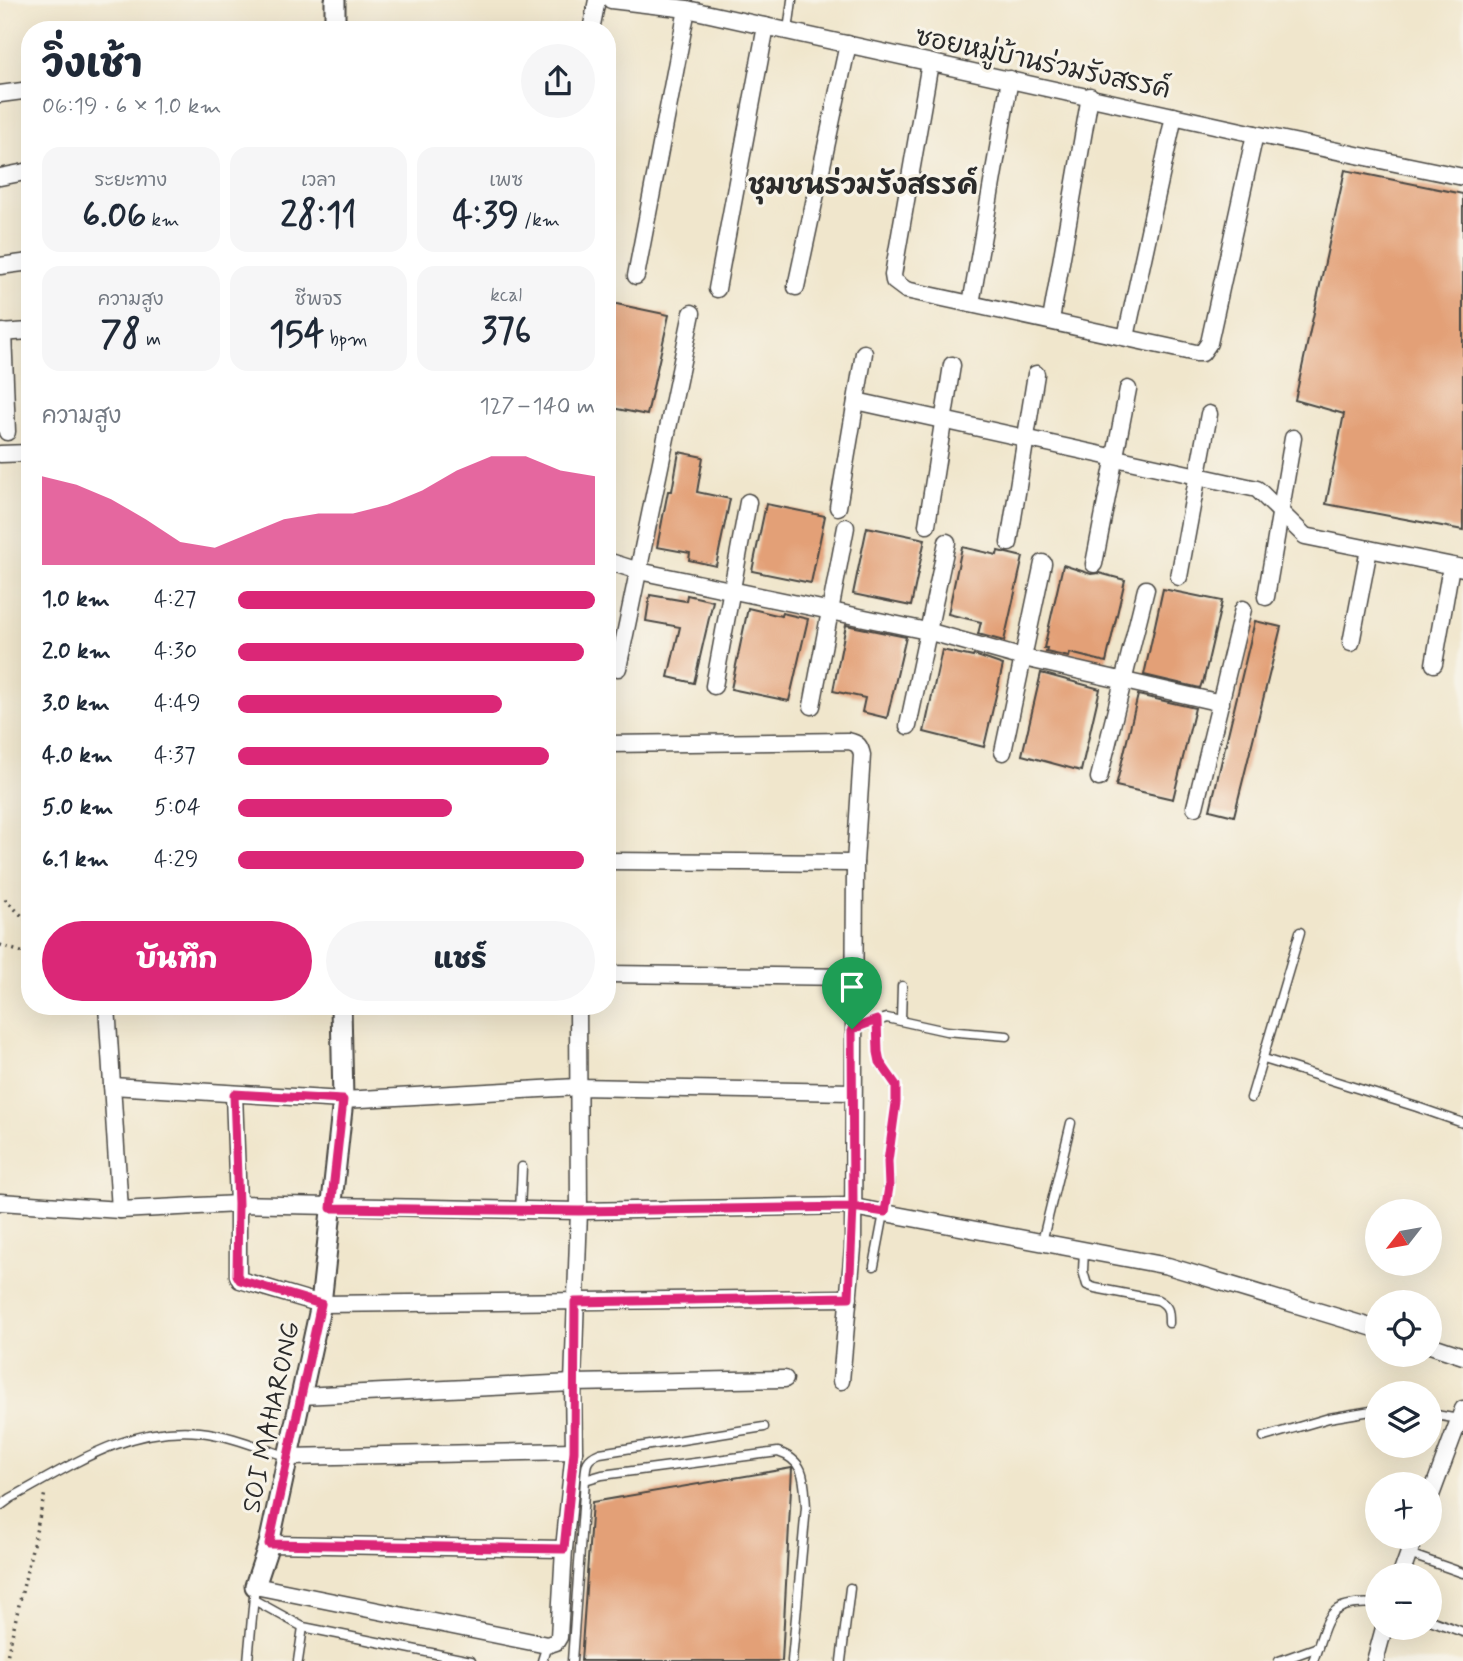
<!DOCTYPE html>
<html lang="th">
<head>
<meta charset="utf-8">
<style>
	body { margin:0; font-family:Mynerve,"Playpen Sans Thai",sans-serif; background:#f6f6f7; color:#1f2937; height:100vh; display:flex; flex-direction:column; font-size:26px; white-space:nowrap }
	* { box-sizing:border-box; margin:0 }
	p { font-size:23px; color:#747a83 }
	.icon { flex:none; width:38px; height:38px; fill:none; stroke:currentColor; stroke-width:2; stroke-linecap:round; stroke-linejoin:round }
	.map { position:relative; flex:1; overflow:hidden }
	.details { position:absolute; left:21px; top:21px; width:595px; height:994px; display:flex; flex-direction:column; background:#fff; border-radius:28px; box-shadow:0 7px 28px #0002 }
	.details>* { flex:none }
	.needle { width:46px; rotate:239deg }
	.tools { position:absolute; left:1365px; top:1199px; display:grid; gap:14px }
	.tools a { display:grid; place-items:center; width:77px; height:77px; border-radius:50%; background:#fff; box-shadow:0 7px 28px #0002; font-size:35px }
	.pin { position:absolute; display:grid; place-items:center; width:60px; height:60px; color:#fff; margin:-72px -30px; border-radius:50% 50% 50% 0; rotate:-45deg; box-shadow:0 0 7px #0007 }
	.pin .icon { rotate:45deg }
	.round { display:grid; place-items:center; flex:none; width:74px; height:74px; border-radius:37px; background:#f6f6f7 }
	.head { display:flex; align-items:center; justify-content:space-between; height:119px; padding:0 21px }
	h1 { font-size:38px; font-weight:800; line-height:52px }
	.stats { display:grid; grid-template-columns:repeat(3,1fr); gap:10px; height:119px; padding:7px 21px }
	.stats div { display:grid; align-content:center; border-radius:18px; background:#f6f6f7; text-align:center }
	.stats b { font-size:35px; font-weight:800 }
	.stats small { font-size:19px; font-weight:400 }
	.stats p { font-size:19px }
	.chart { height:196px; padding:14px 21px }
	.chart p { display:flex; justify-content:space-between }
	.chart svg { width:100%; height:126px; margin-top:7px; fill:#db2777; opacity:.7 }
	.cta { display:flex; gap:14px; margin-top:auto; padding:14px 21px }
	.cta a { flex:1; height:80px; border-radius:42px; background:#db2777; color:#fff; font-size:28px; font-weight:800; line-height:80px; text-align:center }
	.cta a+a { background:#f6f6f7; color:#1f2937 }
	ul { padding:0 21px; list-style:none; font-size:23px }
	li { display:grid; grid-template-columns:112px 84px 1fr; align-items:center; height:52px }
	li i { height:18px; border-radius:9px; background:#db2777 }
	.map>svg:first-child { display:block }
</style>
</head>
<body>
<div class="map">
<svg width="1463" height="1661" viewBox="0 0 1463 1661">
	<rect width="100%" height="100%" fill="#f7f3e8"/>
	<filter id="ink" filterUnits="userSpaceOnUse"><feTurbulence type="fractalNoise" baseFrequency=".0143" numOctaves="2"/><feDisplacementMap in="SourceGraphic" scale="14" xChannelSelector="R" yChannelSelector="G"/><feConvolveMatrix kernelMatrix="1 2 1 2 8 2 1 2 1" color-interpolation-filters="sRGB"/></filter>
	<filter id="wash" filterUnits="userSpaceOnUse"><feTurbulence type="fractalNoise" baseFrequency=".00686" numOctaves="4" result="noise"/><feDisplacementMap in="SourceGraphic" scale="28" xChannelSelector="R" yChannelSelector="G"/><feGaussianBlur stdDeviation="1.57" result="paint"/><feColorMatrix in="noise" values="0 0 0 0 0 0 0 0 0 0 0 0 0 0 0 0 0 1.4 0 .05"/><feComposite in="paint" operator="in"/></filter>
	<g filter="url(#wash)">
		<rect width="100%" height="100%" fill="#f0e6cc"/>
		<g id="blocks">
			<g fill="#e3a077">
				<polygon points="1345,170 1463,194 1463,530 1326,504 1344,414 1295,400"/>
				<polygon points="607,302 669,315 647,415 607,407"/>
				<polygon points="679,452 703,457 697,492 730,499 716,566 689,560 690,553 657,547 668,491 672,491"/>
				<polygon points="766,504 825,516 811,583 752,571"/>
				<polygon points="867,527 925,539 911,606 853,594"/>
				<polygon points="962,547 997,555 998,551 1023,557 1004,641 978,634 981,622 948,614"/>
				<polygon points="1063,565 1091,574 1099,573 1125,580 1106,662 1070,653 1069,657 1046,652 1047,648 1044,648"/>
				<polygon points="1163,589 1222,601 1203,683 1202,682 1200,688 1144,675"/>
				<polygon points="650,595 686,601 687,595 713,601 694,683 668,677 680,627 646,621"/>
				<polygon points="748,608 781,616 782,613 808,619 789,701 731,689"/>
				<polygon points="1255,621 1281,627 1234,816 1210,810"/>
				<polygon points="846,625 906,637 887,718 862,712 865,698 833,691"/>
				<polygon points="942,650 973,657 974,655 1003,665 984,747 924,732"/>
				<polygon points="1041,673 1100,689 1081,771 1022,755"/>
				<polygon points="1138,695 1195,708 1173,799 1116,786"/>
				<polygon points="792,1468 782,1661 581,1661 592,1502"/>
			</g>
		</g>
	</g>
	<g filter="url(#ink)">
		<use href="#blocks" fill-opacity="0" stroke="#494743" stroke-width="2"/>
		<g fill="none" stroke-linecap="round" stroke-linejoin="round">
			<g stroke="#494743" stroke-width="11">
				<g id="service">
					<polyline points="788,31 792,0"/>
					<polyline points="901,1020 902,986"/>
					<polyline points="852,1029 887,1018 946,1031 1007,1036"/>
					<polyline points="1264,1059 1417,1107 1463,1123"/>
					<polyline points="1251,1098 1300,932"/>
					<polyline points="520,1211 522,1167"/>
					<polyline points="1042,1242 1071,1123"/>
					<path d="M1084,1250L1083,1271L1087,1285L1095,1288L1158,1300C1169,1306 1169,1311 1169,1323"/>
					<polyline points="874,1266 889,1187 888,1161 896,1103 896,1085 880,1062 878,1052 877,1020"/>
					<polyline points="1430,1414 1459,1419"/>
					<polyline points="1264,1437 1329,1418 1377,1410"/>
					<path d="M585,1480C586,1465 585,1459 600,1453L764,1427"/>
					<path d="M0,1506L11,1498C72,1465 129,1425 200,1432C230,1435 260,1448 288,1457"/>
					<polyline points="1409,1554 1463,1573"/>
					<polyline points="254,1600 303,1627 298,1661"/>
					<polyline points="1430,1620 1463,1632"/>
					<polyline points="303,1627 471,1661"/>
					<polyline points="248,1661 254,1596"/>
					<polyline points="542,1661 547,1645"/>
					<path d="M572,1661L585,1480L602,1475L778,1452C806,1461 804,1480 806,1507L792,1661"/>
					<polyline points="841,1661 850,1588"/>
					<polyline points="1279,1661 1318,1647"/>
					<path d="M1313,1661C1329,1618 1325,1600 1377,1604"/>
				</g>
			</g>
			<g stroke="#494743" stroke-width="19">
				<g id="minor">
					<polyline points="611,0 687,9 1255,134 1463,177"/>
					<polyline points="591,30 597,0"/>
					<polyline points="930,63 893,275 894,281 906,290 1196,353 1202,353 1209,343 1255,134"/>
					<polyline points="0,94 30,90"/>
					<polyline points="0,177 30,171"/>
					<polyline points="0,266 30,262"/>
					<polyline points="636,276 687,9"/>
					<polyline points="796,287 848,44"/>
					<polyline points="717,289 766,26"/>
					<polyline points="971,304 1010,79"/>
					<polyline points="1051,320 1090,96"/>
					<polyline points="3,332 7,432"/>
					<polyline points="0,333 30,331"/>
					<polyline points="1126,337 1174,116"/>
					<polyline points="856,401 1257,489 1305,536 1463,568"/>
					<polyline points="0,454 30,453"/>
					<polyline points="838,507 864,353"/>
					<polyline points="927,525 952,365"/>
					<polyline points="1009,543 1036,374"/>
					<polyline points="607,561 639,571 927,631 1024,658 1221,703"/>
					<polyline points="1094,564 1128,389"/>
					<polyline points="1179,577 1209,414"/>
					<polyline points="1266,597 1293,438"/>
					<polyline points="1351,643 1369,549"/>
					<polyline points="1434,664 1451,566"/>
					<polyline points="618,668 692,313"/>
					<polyline points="714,686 748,502"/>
					<polyline points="812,706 846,527"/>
					<polyline points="908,726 947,542"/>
					<path d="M607,744L848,741C858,743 860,746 862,755L855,863L853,1248L841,1381"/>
					<polyline points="1003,752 1043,563"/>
					<polyline points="1099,778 1146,589"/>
					<polyline points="1195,807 1243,609"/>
					<polyline points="607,861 855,863"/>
					<polyline points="607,974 853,977"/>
					<polyline points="107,1006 120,1210"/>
					<polyline points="112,1086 343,1100 577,1087 853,1092"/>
					<polyline points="234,1094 238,1204 238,1275 240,1280 321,1304 849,1298"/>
					<polyline points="0,1202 120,1210 238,1204 579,1211 848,1206 1168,1266 1377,1329"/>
					<polyline points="1430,1345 1463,1356"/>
					<polyline points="301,1396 573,1383 785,1379"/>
					<polyline points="288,1457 574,1451"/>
					<polyline points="1430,1498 1463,1409"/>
					<polyline points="269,1544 564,1549"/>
					<polyline points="1401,1575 1415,1536"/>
					<polyline points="255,1586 547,1645 556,1642 559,1637 564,1549 574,1451 573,1383 579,1211 578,1006"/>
					<polyline points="1375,1661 1384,1628"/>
				</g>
			</g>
			<g stroke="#494743" stroke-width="23">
				<g id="tertiary">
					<polyline points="335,0 335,30"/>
					<polyline points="255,1586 269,1544 321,1304 343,1100 341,1006"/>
				</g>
			</g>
			<g stroke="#494743" stroke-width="3.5" stroke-dasharray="2 5" stroke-linecap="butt">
				<polyline points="5,899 30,924"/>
				<polyline points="0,945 30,955"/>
				<polyline points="6,1661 45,1493"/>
			</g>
			<use href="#service" stroke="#fff" stroke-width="8"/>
			<use href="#minor" stroke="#fff" stroke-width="16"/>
			<use href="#tertiary" stroke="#fff" stroke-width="19"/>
		</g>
	</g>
	<g fill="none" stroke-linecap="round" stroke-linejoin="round" filter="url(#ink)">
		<g stroke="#fff" stroke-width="14">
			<polyline id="route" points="852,1029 853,1207 579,1211 331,1208 343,1100 234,1094 238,1204 237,1275 240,1280 321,1304 269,1544 564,1549 574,1451 575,1302 849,1297 853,1207 885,1212 889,1187 888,1161 896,1103 896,1085 880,1062 878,1052 877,1020 852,1029"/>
		</g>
		<use href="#route" stroke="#db2777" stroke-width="9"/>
	</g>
	<g text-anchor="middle" stroke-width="6" stroke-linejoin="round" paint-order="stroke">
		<g font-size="26" fill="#2b2b2b" stroke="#f7f3e8">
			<text transform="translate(1043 62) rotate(12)" y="9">ซอยหมู่บ้านร่วมรังสรรค์</text>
			<text transform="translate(270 1417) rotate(-78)" y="9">SOI MAHARONG</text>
		</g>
		<g font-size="28" font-weight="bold" fill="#2b2b2b" stroke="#f7f3e8">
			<text x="863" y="194">ชุมชนร่วมรังสรรค์</text>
		</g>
	</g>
</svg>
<div class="tools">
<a><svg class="needle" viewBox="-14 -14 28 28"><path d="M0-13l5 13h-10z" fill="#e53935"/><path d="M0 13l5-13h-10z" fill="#747a83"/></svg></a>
<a><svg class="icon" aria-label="locate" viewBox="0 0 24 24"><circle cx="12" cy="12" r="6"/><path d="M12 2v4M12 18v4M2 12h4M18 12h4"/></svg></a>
<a><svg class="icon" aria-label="layers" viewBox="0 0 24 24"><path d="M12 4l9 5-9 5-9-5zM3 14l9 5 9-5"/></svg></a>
<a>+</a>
<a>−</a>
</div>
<div class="pin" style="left:852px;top:1029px;background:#1e9e55"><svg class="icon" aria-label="arrive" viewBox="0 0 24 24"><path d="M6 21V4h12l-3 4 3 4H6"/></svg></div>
<section class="details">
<div class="head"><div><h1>วิ่งเช้า</h1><p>06:19 · 6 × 1.0 km</p></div><a class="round"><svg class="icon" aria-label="share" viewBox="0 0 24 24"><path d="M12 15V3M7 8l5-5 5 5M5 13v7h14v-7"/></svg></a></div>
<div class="stats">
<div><p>ระยะทาง</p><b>6.06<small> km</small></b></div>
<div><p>เวลา</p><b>28:11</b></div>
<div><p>เพซ</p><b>4:39<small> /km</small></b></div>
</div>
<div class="stats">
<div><p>ความสูง</p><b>78<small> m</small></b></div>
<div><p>ชีพจร</p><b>154<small> bpm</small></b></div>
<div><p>kcal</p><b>376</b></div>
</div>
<div class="chart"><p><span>ความสูง</span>127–140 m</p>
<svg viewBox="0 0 160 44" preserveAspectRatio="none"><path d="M0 44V13L10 16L20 21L30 28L40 36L50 38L60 33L70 28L80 26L90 26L100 23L110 18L120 11L130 6L140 6L150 11L160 13V44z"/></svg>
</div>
<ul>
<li><b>1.0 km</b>4:27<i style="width:100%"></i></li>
<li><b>2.0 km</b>4:30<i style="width:97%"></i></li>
<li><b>3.0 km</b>4:49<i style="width:74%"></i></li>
<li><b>4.0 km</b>4:37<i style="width:87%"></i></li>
<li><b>5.0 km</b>5:04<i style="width:60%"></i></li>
<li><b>6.1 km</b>4:29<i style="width:97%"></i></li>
</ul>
<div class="cta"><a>บันทึก</a><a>แชร์</a></div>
</section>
</div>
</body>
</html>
